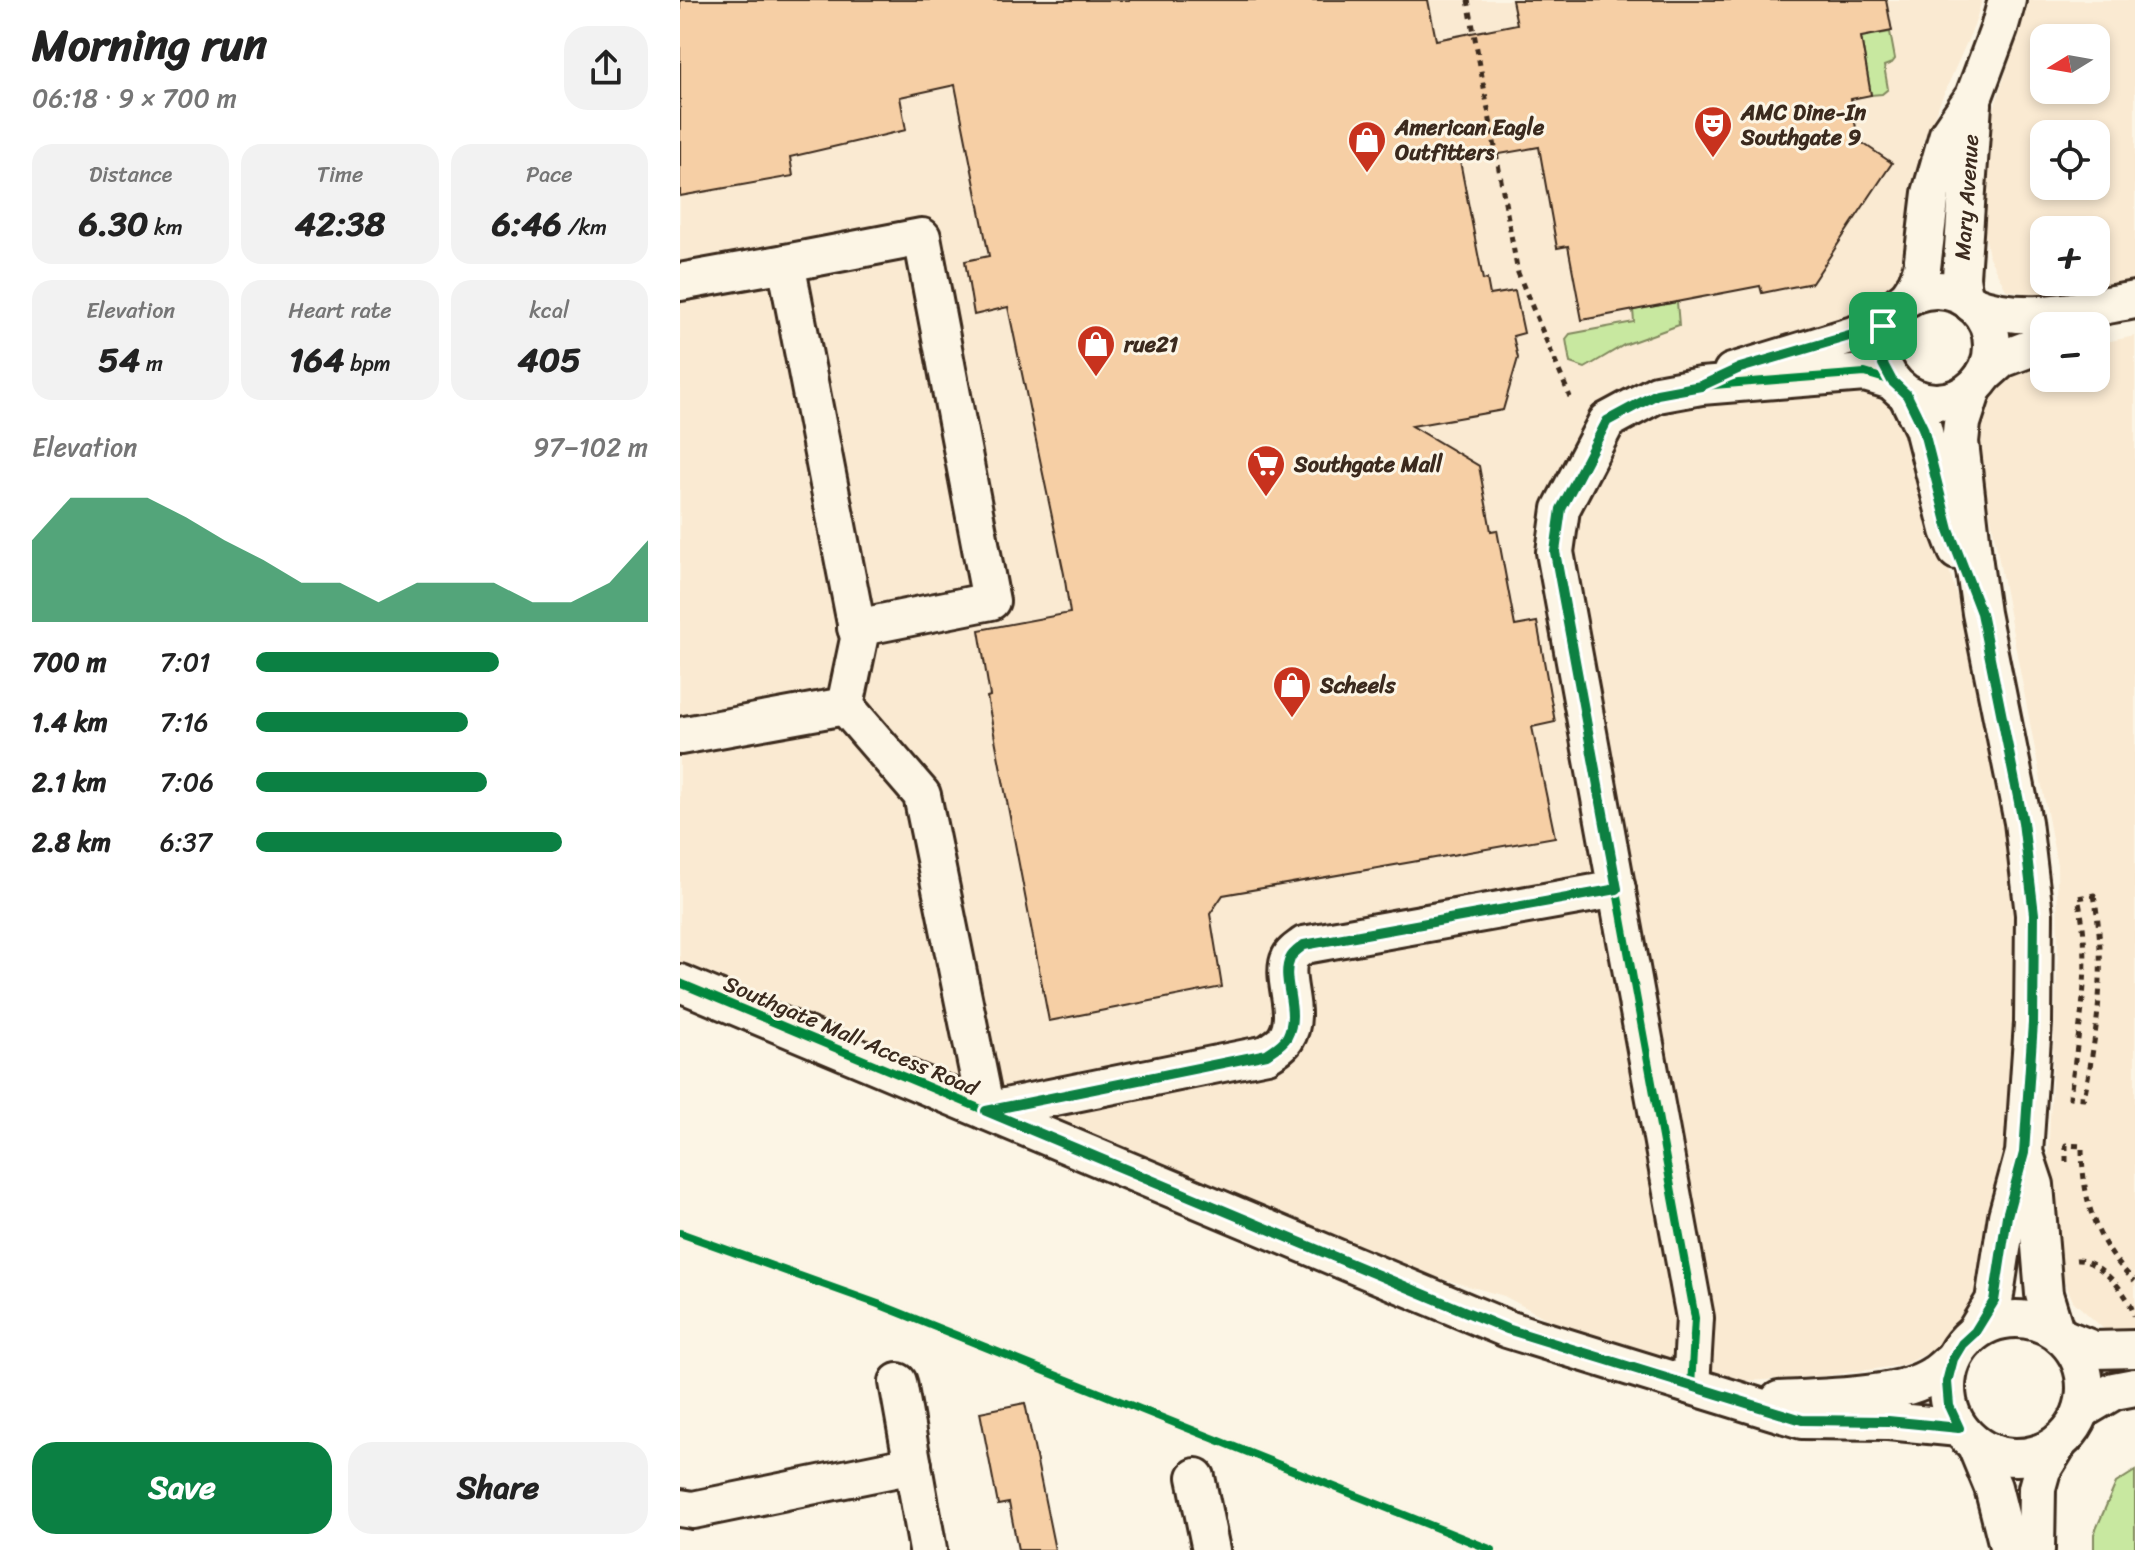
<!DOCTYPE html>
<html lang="en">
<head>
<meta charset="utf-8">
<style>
	body { margin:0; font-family:Sriracha,sans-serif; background:#f2f2f2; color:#222; height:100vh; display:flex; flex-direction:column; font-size:30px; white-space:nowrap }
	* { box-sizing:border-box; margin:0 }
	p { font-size:26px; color:#767676 }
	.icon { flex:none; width:44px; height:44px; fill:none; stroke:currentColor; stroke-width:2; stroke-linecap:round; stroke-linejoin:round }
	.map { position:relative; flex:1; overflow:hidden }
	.drawer { display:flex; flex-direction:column; background:#fff; width:680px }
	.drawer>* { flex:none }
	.needle { width:52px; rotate:259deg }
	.tools { position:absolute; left:1350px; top:24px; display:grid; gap:16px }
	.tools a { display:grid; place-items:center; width:80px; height:80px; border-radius:16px; background:#fff; box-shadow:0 4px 12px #0003; font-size:40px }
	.pin { position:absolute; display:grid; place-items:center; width:68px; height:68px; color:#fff; margin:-34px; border-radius:16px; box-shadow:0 4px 12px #0006 }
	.round { display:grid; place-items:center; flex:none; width:84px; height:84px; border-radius:24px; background:#f2f2f2 }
	.head { display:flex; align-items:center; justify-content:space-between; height:136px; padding:0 32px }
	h1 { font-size:44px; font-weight:700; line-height:60px }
	.figures { display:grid; grid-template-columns:repeat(3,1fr); gap:12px; height:136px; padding:8px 32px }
	.figures div { display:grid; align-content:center; border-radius:20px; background:#f2f2f2; text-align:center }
	.figures b { font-size:34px; font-weight:700 }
	.figures small { font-size:22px; font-weight:400 }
	.figures p { font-size:22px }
	.chart { height:224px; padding:16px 32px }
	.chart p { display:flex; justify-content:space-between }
	.chart svg { width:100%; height:144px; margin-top:8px; fill:#0b8043; opacity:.7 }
	.action { display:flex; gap:16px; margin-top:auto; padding:16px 32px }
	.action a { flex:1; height:92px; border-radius:24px; background:#0b8043; color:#fff; font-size:32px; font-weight:700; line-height:92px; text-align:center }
	.action a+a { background:#f2f2f2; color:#222 }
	ul { padding:0 32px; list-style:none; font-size:26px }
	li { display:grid; grid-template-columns:128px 96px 1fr; align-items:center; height:60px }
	li i { height:20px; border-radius:10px; background:#0b8043 }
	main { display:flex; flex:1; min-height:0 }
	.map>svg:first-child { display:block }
</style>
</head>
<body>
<main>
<section class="drawer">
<div class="head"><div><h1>Morning run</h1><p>06:18 · 9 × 700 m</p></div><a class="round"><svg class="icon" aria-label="share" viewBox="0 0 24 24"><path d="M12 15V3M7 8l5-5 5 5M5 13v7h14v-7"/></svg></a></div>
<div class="figures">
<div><p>Distance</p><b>6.30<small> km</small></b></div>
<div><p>Time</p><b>42:38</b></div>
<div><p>Pace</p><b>6:46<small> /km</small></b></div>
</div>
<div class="figures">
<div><p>Elevation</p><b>54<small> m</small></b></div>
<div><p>Heart rate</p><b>164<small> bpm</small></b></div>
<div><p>kcal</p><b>405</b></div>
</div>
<div class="chart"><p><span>Elevation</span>97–102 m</p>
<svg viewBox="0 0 160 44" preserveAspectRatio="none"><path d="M0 44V19L10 6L20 6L30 6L40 12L50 19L60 25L70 32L80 32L90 38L100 32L110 32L120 32L130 38L140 38L150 32L160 19V44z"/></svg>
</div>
<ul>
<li><b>700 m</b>7:01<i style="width:62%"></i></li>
<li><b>1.4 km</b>7:16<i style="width:54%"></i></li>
<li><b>2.1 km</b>7:06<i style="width:59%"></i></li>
<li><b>2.8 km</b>6:37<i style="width:78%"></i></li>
</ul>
<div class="action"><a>Save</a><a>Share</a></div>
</section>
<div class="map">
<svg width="1455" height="1550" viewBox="0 0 1455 1550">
	<rect width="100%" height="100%" fill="#fcf5e5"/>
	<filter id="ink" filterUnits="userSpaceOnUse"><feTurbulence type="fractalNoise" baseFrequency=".0125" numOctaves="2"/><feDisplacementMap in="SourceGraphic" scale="16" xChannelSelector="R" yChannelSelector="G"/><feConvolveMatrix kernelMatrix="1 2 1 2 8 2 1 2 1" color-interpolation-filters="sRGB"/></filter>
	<g filter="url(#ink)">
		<g fill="#faead2" fill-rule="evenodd">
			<polygon points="0,0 1302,0 1294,26 1243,141 1224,262 1213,294 1174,325 1178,386 1207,404 1230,438 1292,647 1316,764 1330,869 1336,965 1335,1103 1308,1282 1268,1343 1223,1365 1144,1376 1053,1382 918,1346 824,1296 710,1264 360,1119 0,964"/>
			<path d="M1349,0H1455V280L1371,297L1326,290L1309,257L1303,223L1300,168L1312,115ZM1364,38H1416V90H1364ZM1364,134H1416V186H1364ZM1364,230H1416V282H1364Z"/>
			<polygon points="1455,336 1455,1338 1445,1338 1426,1331 1393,1301 1384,1281 1370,1221 1368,1160 1378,955 1377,865 1298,450 1305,404 1331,374 1364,358 1364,378 1416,378 1416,344"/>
		</g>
		<g fill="#c8e8a0" stroke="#82895f" stroke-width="2">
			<polygon points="1210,32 1215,59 1212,63 1204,66 1208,89 1202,94 1191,95 1181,37"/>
			<polygon points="997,302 999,325 944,345 905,368 890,363 886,339 890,334 954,322 953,310"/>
			<polygon points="1455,1471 1455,1550 1414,1550 1414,1534 1436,1483"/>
		</g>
		<g fill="#f6cfa5" stroke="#3b2a1e" stroke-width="2">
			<polygon points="0,0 748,0 756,40 837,24 832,0 1206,0 1212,31 1181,37 1191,95 1171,99 1178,140 1212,163 1132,283 1082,293 1080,286 902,320 888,246 877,248 859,147 780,161 803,280 807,279 810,295 835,291 844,333 833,336 838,358 823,410 732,426 799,466 811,531 817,530 835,626 857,622 875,722 852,727 875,837 543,895 530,914 542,987 369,1021 307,697 310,696 299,630 390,613 384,574 328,307 294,315 285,261 309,256 275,85 220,97 226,130 110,157 113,176 0,196"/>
			<polygon points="345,1403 375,1550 338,1550 329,1503 318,1505 300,1412"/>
		</g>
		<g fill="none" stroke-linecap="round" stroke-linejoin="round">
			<g stroke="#3b2a1e" stroke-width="42">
				<g id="minor">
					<polyline points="106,263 242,237 311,601 176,628"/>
					<polyline points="0,282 106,263 179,639 165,706"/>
					<circle cx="1256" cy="346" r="56"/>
					<polyline points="1228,297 1237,283 1242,268 1251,193 1268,134 1294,96 1319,29 1327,0"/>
					<polyline points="1284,297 1281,277 1293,104"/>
					<path d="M1292,304C1344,325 1402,309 1455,300"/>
					<polyline points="1052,372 1203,326"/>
					<polyline points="1304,375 1322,359 1364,343"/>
					<polyline points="1293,389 1282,423 1280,442 1293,556 1301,613 1343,822 1354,914 1353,1023 1344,1153 1327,1216 1314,1301 1295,1332"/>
					<polyline points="1227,395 1243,428 1269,530 1277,551"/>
					<path d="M0,736L165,706L242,795L306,1111L587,1054C593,1050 603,1044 606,1038C622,1013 600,978 610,958C612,953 619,949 624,945L937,889"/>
					<polyline points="0,983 827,1329 1122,1420 1208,1421 1279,1428"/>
					<polyline points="1346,1158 1355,1185 1364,1294 1375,1330"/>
					<circle cx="1336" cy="1388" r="69"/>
					<polyline points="1384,1338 1414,1350 1455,1349"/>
					<polyline points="218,1382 248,1550"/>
					<polyline points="1011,1386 1015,1318 875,552 881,509 927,421 977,394 1021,386 1185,373 1212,381"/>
					<path d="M1099,1400C1142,1397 1218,1398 1253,1375C1260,1371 1266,1364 1273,1359"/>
					<polyline points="1402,1410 1434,1391 1455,1387"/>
					<polyline points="1296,1446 1313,1487 1329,1550"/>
					<polyline points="516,1477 531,1550"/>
					<polyline points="0,1508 13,1510 233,1465"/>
					<polyline points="1356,1550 1357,1488 1362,1470 1378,1444"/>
				</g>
			</g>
			<g stroke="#3b2a1e" stroke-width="5" stroke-dasharray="6 6" stroke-linecap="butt">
				<polyline points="788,0 838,273 890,397"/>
				<path d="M1414,895C1427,964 1418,1029 1404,1098L1390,1097C1398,1030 1414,966 1398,898Z"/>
				<path d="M1386,1162V1145L1402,1146C1402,1198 1415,1244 1455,1281"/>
				<path d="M1396,1260C1418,1258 1451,1296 1454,1316"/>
			</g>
			<use href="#minor" stroke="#fcf5e5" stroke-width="36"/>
			<g stroke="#fcf5e5" stroke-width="13">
				<g id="cycleway">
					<polyline points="0,983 827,1329 1122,1420 1208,1421 1279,1428"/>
					<polyline points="0,1233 198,1304 812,1550"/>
					<polyline points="1011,1386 1015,1318 875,552 881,509 927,421 977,394 1021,386 1185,373 1212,381"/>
				</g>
			</g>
			<use href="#cycleway" stroke="#00873e" stroke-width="8"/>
		</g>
	</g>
	<g fill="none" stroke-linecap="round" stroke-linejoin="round" filter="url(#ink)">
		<g stroke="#fff" stroke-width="16">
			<path id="route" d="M1203,326L1200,345L1203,364L1212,381L1227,395L1243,428L1269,530L1301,613L1343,822L1354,914L1353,1023L1344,1153L1327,1216L1314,1301L1295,1332L1282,1344L1273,1359L1267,1382L1269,1406L1279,1428L1208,1421L1122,1420L827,1329L306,1111L587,1054C594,1049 603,1044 607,1037C621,1011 600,980 610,959C612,953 619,949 624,945L937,889L875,552L881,509L927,421L977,394L1021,386L1060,368Z"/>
		</g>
		<use href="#route" stroke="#0b8043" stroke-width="10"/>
	</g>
	<defs>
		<g id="theatre-pin" transform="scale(2)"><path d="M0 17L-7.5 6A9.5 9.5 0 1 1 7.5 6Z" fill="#c8321e" stroke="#fcf5e5"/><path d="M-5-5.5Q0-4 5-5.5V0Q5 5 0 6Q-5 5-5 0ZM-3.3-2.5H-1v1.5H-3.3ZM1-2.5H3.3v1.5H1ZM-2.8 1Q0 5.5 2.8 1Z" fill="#fff"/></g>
		<g id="shop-pin" transform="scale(2)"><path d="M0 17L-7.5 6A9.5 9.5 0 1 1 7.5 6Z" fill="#c8321e" stroke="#fcf5e5"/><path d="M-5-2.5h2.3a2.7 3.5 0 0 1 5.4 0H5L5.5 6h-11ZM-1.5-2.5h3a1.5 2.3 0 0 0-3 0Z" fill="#fff"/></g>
		<g id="supermarket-pin" transform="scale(2)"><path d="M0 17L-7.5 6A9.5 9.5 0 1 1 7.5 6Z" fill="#c8321e" stroke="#fcf5e5"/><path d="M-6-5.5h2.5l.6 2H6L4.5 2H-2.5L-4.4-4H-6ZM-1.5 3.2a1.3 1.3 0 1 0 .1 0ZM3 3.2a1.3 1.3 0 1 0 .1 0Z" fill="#fff"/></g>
	</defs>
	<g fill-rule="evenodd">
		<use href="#theatre-pin" x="1033" y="125"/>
		<use href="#shop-pin" x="687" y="140"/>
		<use href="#shop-pin" x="416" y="344"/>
		<use href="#supermarket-pin" x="586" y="464"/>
		<use href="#shop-pin" x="612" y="685"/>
	</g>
	<g text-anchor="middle" stroke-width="6" stroke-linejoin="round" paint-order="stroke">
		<g font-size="22" font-weight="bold" fill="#3b2a1e" stroke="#fcf5e5" text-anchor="start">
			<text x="1061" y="120">AMC Dine-In<tspan x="1061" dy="25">Southgate 9</tspan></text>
			<text x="715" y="135">American Eagle<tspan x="715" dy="25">Outfitters</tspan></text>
			<text x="444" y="352">rue21</text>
			<text x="614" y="472">Southgate Mall</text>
			<text x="640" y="693">Scheels</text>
		</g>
		<g font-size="22" fill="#3b2a1e" stroke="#fcf5e5">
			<text transform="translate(1286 197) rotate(-86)" y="8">Mary Avenue</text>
			<text transform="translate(171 1035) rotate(23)" y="8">Southgate Mall Access Road</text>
		</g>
	</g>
</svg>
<div class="tools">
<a><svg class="needle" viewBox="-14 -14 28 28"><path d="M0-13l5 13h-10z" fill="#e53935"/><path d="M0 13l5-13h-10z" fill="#767676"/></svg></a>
<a><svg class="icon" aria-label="locate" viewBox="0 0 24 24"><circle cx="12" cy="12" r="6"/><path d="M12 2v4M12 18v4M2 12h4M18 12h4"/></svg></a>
<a>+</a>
<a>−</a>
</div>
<div class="pin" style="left:1203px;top:326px;background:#1e9e55"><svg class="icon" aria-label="arrive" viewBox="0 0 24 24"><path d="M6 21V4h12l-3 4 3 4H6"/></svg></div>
</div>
</main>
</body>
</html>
